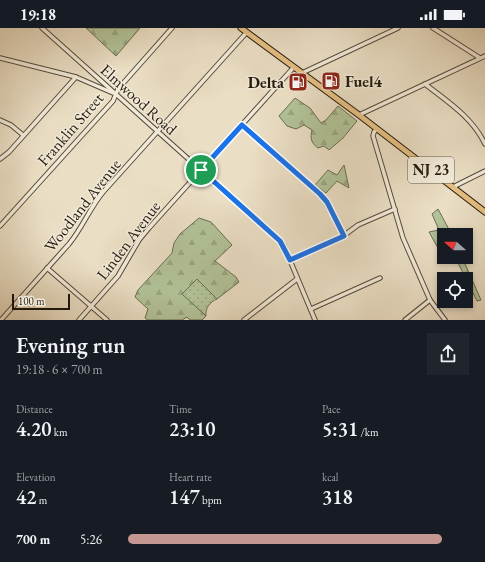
<!DOCTYPE html>
<html lang="en">
<head>
<meta charset="utf-8">
<style>
	body { margin:0; font-family:"EB Garamond",serif; background:#20242c; color:#f1f3f6; height:100vh; display:flex; flex-direction:column; font-size:15px; white-space:nowrap }
	* { box-sizing:border-box; margin:0 }
	p { font-size:13px; color:#9ea1a6 }
	.icon { flex:none; width:22px; height:22px; fill:none; stroke:currentColor; stroke-width:2; stroke-linecap:round; stroke-linejoin:round }
	.map { position:relative; height:292px; overflow:hidden }
	.sheet { display:flex; flex-direction:column; background:#171b24; flex:1 }
	.sheet>* { flex:none }
	.needle { width:26px; rotate:291deg }
	.buttons { position:absolute; left:437px; top:200px; display:grid; gap:8px }
	.buttons a { display:grid; place-items:center; width:36px; height:36px; border-radius:0px; background:#171b24; box-shadow:0 2px 6px #0003; font-size:20px }
	.scale { position:absolute; left:12px; bottom:10px; width:58px; box-sizing:border-box; padding-left:4px; border:2px solid #24190b; border-top:0; font-size:11px; line-height:14px; white-space:nowrap; color:#24190b; -webkit-text-stroke:3px #f1ead9; paint-order:stroke }
	.pin { position:absolute; display:grid; place-items:center; width:34px; height:34px; color:#fff; margin:-17px; border:2px solid #fff; border-radius:50%; box-shadow:0 1px 4px #0007 }
	.round { display:grid; place-items:center; flex:none; width:42px; height:42px; border-radius:0px; background:#20242c }
	.head { display:flex; align-items:center; justify-content:space-between; height:68px; padding:0 16px }
	h1 { font-size:22px; font-weight:600; line-height:30px }
	.figures { display:grid; grid-template-columns:repeat(3,1fr); gap:6px; height:68px; padding:4px 16px }
	.figures div { display:grid; align-content:center }
	.figures b { font-size:20px; font-weight:600 }
	.figures small { font-size:11px; font-weight:400 }
	.figures p { font-size:11px }
	ul { padding:0 16px; list-style:none; font-size:13px }
	li { display:grid; grid-template-columns:64px 48px 1fr; align-items:center; height:30px }
	li i { height:10px; border-radius:5px; background:#c59692 }
	.status { display:flex; justify-content:space-between; align-items:center; height:28px; padding:0 20px; background:#171b24; direction:ltr }
	.status svg { height:11px; fill:currentColor }
	.map>svg:first-child { display:block }
</style>
</head>
<body>
<div class="status"><b>19:18</b><svg viewBox="0 0 49 12"><path d="M0 12V9h3v3zM5 12V6h3v6zM10 12V3h3v9zM15 12V0h3v12zM26 1h20v11H26zM47 4h2v5h-2z"/></svg></div>
<div class="map">
<svg width="485" height="292" viewBox="0 0 485 292">
	<defs>
		<pattern id="grass-dots" width="8" height="8" patternUnits="userSpaceOnUse"><rect width="8" height="8" fill="#b2c298"/><path d="M2 2h.1M6 6h.1" fill="none" stroke="#99a682" stroke-width="1.8" stroke-linecap="round"/></pattern>
		<pattern id="forest-firs" width="22" height="20" patternUnits="userSpaceOnUse"><rect width="22" height="20" fill="#b2c298"/><path d="M5 1l3.5 6h-7zM16 11l3.5 6h-7z" fill="#99a682"/></pattern>
	</defs>
	<rect width="100%" height="100%" fill="#eadec4"/>
	<filter id="stains"><feTurbulence type="fractalNoise" baseFrequency=".005" numOctaves="4"/><feColorMatrix values="0 0 0 0 .2 0 0 0 0 .09 0 0 0 0 .02 0 0 0 .5 -.17"/></filter>
	<radialGradient id="worn" r=".72"><stop offset=".6" stop-color="#630" stop-opacity="0"/><stop offset="1" stop-color="#630" stop-opacity=".3"/></radialGradient>
	<path fill="url(#grass-dots)" stroke="#6b6e52" d="M197,251L217,271C210,274 205,280 206,288L181,266Z"/>
	<g fill="url(#forest-firs)" stroke="#6b6e52">
		<polygon points="86,0 140,0 116,28"/>
		<path d="M295,70L310,80L321,95L326,92L338,78L357,93L343,110L329,122L324,118L318,120C311,115 310,110 312,102L304,97L296,101L287,98L279,88Z"/>
		<polygon points="344,137 349,160 337,153 326,165 315,157 328,142 337,147"/>
		<polygon points="438,181 452,207 444,207 444,229 443,229 429,204 439,202 432,186"/>
		<polygon points="199,190 211,194 232,217 215,233 236,249 239,254 217,271 197,251 182,266 206,288 202,292 190,292 187,289 182,292 148,292 145,290 148,281 135,269 138,262 172,225 174,215 180,206"/>
		<polygon points="455,229 462,229 481,272 477,273"/>
	</g>
	<g fill="none" stroke-linecap="round" stroke-linejoin="round">
		<g stroke="#564a39" stroke-width="5.5">
			<g id="minor">
				<polyline points="42,0 280,213 284,218 315,292"/>
				<polyline points="433,0 480,30"/>
				<polyline points="0,30 76,49 113,65"/>
				<polyline points="302,45 398,0"/>
				<path d="M425,56C448,74 472,89 485,116"/>
				<polyline points="359,87 485,28"/>
				<polyline points="0,92 11,97 23,107"/>
				<polyline points="242,97 323,169 344,208"/>
				<polyline points="377,101 374,104 373,108 403,210 430,272 445,292"/>
				<polyline points="0,131 9,124 76,49"/>
				<polyline points="453,159 485,143"/>
				<polyline points="0,198 113,73 118,61 172,0"/>
				<polyline points="290,232 342,209 358,197 395,181"/>
				<polyline points="47,240 107,292"/>
				<polyline points="311,281 380,250"/>
				<path d="M1,292L69,216C83,199 90,179 104,163L247,4"/>
				<polyline points="79,292 118,248 139,212 149,200 294,39"/>
				<polyline points="244,292 297,251"/>
				<polyline points="405,292 430,272"/>
			</g>
		</g>
		<g stroke="#24190b" stroke-width="7">
			<polyline id="primary" points="241,0 359,87 485,184"/>
		</g>
		<use href="#minor" stroke="#f1ead9" stroke-width="3.5"/>
		<use href="#primary" stroke="#e5bf82" stroke-width="5"/>
	</g>
	<g fill="none" stroke-linecap="round" stroke-linejoin="round">
		<g stroke="#fff" stroke-width="8">
			<polygon id="route" points="242,97 320,166 327,174 344,208 290,232 280,213 201,142"/>
		</g>
		<use href="#route" stroke="#1a73e8" stroke-width="5"/>
	</g>
	<defs>
		<g id="fuel-square" transform="scale(1)"><rect x="-9" y="-9" width="18" height="18" rx="4" fill="#8f2418" stroke="#f1ead9"/><path d="M-5.5-6h7V0h2V4h1.3V-2.5L3-4.5l.8-.8L6-3V5H2.5V1h-1V6h-7ZM-4.2-4.7v3.2H.2V-4.7Z" fill="#fff"/></g>
	</defs>
	<g fill-rule="evenodd">
		<use href="#fuel-square" x="331" y="53"/>
		<use href="#fuel-square" x="298" y="54"/>
	</g>
	<g text-anchor="middle" stroke-width="3" stroke-linejoin="round" paint-order="stroke">
		<rect fill="#f1ead9" stroke="#625849" stroke-width="1" x="408" y="129" width="46" height="26" rx="3"/>
		<g font-size="15" font-weight="bold" fill="#24190b">
			<text x="431" y="147">NJ 23</text>
		</g>
		<g font-size="16" font-weight="bold" fill="#24190b" stroke="#f1ead9" text-anchor="start">
			<text x="345" y="59">Fuel4</text>
			<text x="284" y="60" text-anchor="end">Delta</text>
		</g>
		<g font-size="16" fill="#24190b" stroke="#f1ead9">
			<text transform="translate(139 71) rotate(42)" y="6">Elmwood Road</text>
			<text transform="translate(70 101) rotate(-49)" y="6">Franklin Street</text>
			<text transform="translate(82 177) rotate(-52)" y="6">Woodland Avenue</text>
			<text transform="translate(128 212) rotate(-53)" y="6">Linden Avenue</text>
		</g>
	</g>
	<rect width="100%" height="100%" filter="url(#stains)"/>
	<rect width="100%" height="100%" fill="url(#worn)"/>
</svg>
<div class="buttons">
<a><svg class="needle" viewBox="-14 -14 28 28"><path d="M0-13l5 13h-10z" fill="#e53935"/><path d="M0 13l5-13h-10z" fill="#9ea1a6"/></svg></a>
<a><svg class="icon" aria-label="locate" viewBox="0 0 24 24"><circle cx="12" cy="12" r="6"/><path d="M12 2v4M12 18v4M2 12h4M18 12h4"/></svg></a>
</div>
<div class="scale">100 m</div>
<div class="pin" style="left:201px;top:142px;background:#1e9e55"><svg class="icon" aria-label="arrive" viewBox="0 0 24 24"><path d="M6 21V4h12l-3 4 3 4H6"/></svg></div>
</div>
<section class="sheet">
<div class="head"><div><h1>Evening run</h1><p>19:18 · 6 × 700 m</p></div><a class="round"><svg class="icon" aria-label="share" viewBox="0 0 24 24"><path d="M12 15V3M7 8l5-5 5 5M5 13v7h14v-7"/></svg></a></div>
<div class="figures">
<div><p>Distance</p><b>4.20<small> km</small></b></div>
<div><p>Time</p><b>23:10</b></div>
<div><p>Pace</p><b>5:31<small> /km</small></b></div>
</div>
<div class="figures">
<div><p>Elevation</p><b>42<small> m</small></b></div>
<div><p>Heart rate</p><b>147<small> bpm</small></b></div>
<div><p>kcal</p><b>318</b></div>
</div>
<ul>
<li><b>700 m</b>5:26<i style="width:92%"></i></li>
</ul>
</section>
</body>
</html>
